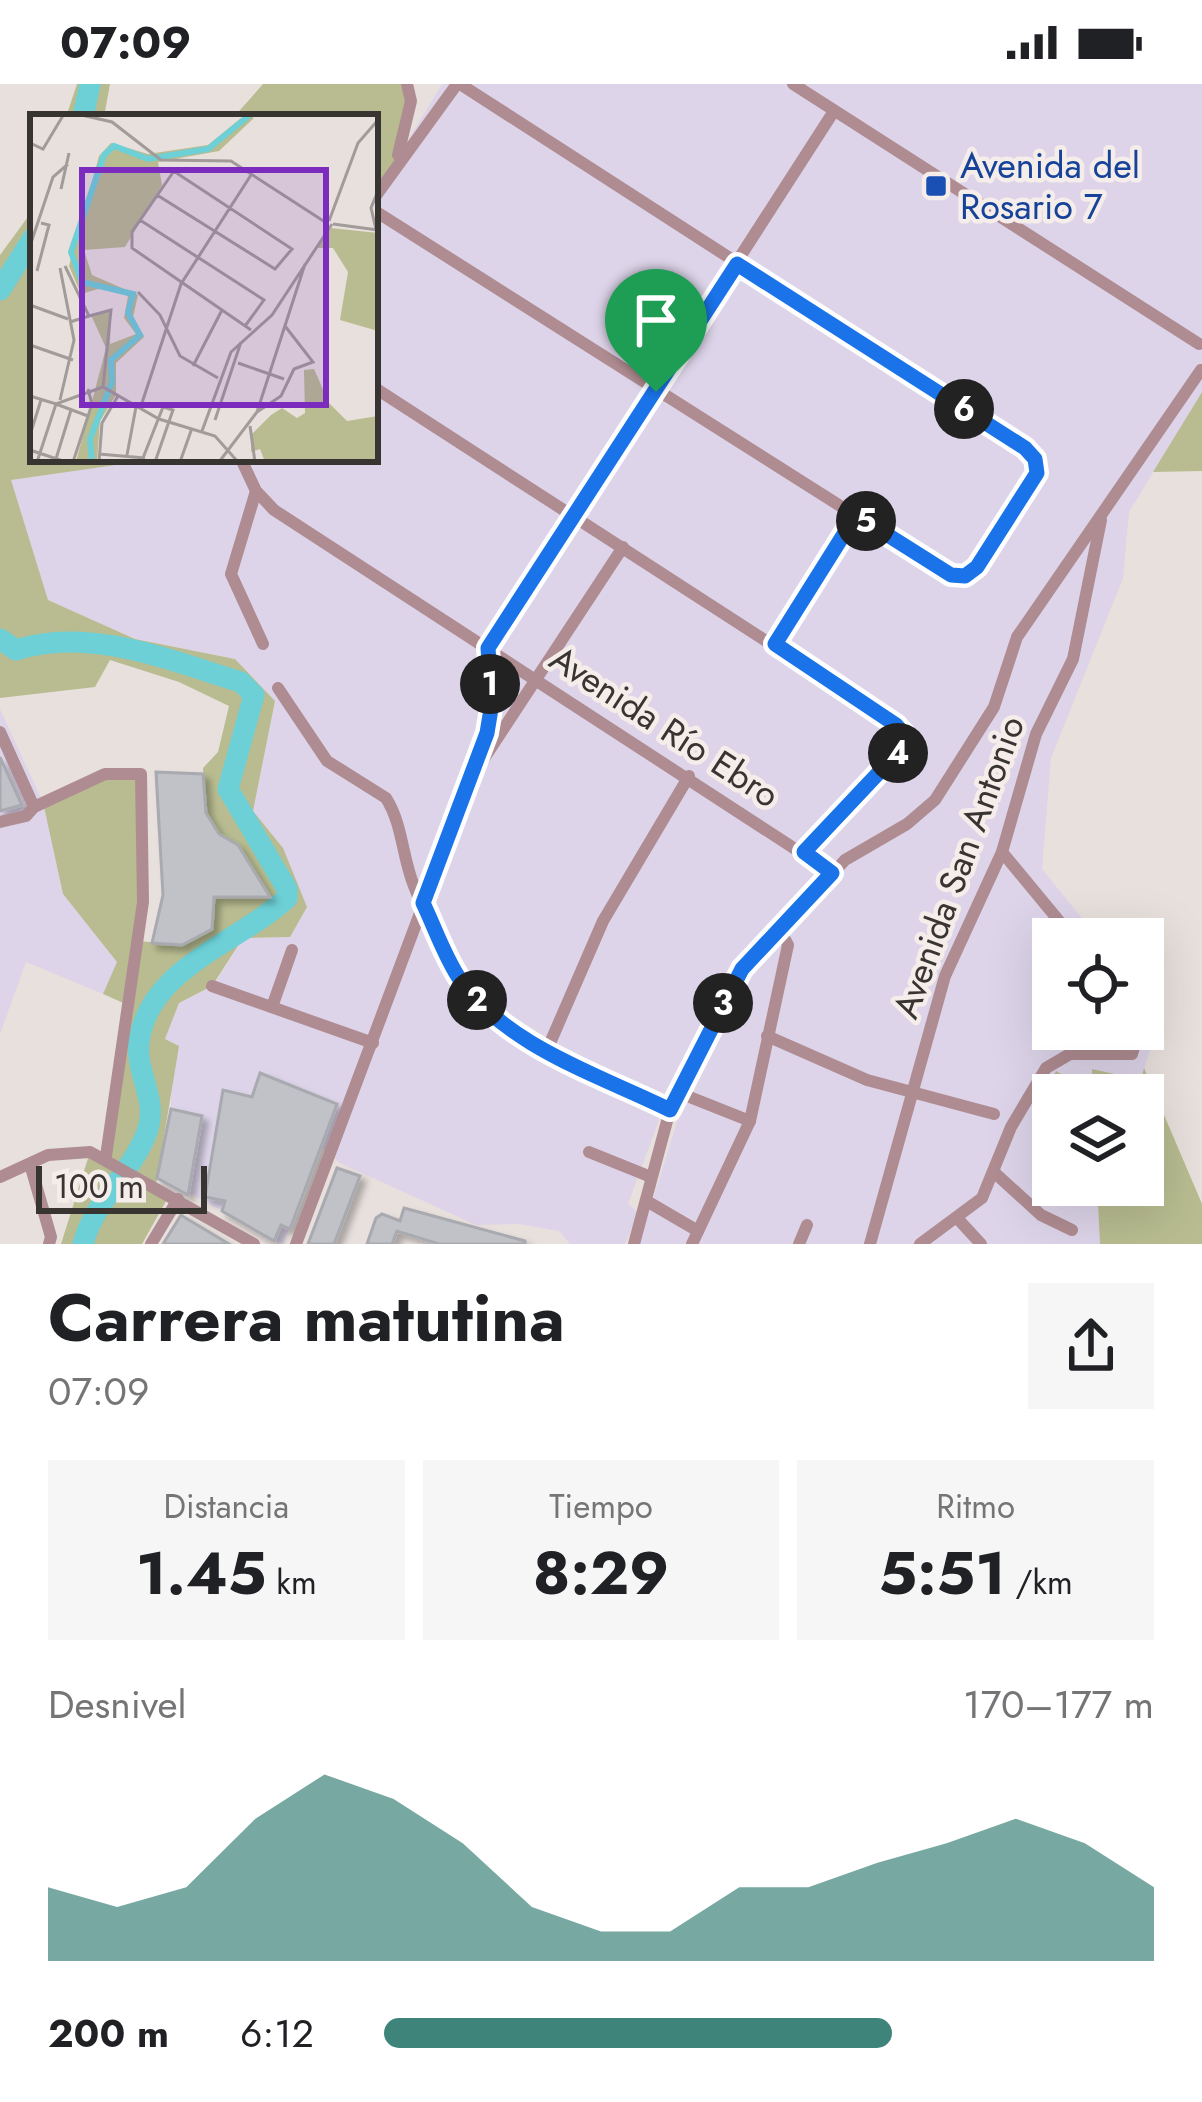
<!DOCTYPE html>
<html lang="es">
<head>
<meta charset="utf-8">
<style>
	body { margin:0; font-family:Jost,sans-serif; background:#f6f6f6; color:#202124; height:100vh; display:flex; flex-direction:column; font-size:45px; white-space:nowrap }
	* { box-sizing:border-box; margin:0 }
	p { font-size:39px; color:#757577 }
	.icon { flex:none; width:66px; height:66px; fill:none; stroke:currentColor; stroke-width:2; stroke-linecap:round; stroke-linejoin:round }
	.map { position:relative; height:1160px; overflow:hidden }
	.drawer { display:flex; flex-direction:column; background:#fff; flex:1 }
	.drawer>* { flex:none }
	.buttons { position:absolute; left:1032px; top:834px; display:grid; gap:24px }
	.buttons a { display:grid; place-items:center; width:132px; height:132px; border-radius:0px; background:#fff; box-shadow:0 12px 48px #0002; font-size:60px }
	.scale { position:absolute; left:36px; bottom:30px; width:171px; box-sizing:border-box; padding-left:12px; border:6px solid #373432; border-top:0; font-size:33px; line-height:42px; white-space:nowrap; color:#373432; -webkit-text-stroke:9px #f5edea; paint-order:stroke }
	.pin { position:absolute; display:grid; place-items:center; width:102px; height:102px; color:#fff; margin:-123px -51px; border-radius:50% 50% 50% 0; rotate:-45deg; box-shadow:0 0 12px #0007 }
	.pin .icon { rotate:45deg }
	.km { position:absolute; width:60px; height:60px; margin:-30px; border-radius:50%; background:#222; color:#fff; font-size:33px; line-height:60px; text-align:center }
	.round { display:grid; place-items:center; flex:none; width:126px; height:126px; border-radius:0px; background:#f6f6f6 }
	.headline { display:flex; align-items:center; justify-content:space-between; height:204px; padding:0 48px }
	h1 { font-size:66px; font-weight:700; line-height:90px }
	.figures { display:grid; grid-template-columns:repeat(3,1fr); gap:18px; height:204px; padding:12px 48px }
	.figures div { display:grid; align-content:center; border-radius:0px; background:#f6f6f6; text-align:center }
	.figures b { font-size:60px; font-weight:700 }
	.figures small { font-size:33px; font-weight:400 }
	.figures p { font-size:33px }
	.chart { height:336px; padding:24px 48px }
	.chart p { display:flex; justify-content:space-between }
	.chart svg { width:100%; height:216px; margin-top:12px; fill:#3e847b; opacity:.7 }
	ul { padding:0 48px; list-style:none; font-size:39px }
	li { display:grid; grid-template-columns:192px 144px 1fr; align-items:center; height:90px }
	li i { height:30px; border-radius:15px; background:#3e847b }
	.status { display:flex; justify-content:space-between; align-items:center; height:84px; padding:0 60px; background:#fff; direction:ltr }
	.status svg { height:33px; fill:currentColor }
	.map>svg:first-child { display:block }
</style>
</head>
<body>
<div class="status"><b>07:09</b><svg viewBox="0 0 49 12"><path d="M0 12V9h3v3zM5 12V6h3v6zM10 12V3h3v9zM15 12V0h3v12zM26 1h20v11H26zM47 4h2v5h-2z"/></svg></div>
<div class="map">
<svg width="1202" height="1160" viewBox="0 0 1202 1160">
	<defs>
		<filter id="shadow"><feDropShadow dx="5.5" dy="5.5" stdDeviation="3" flood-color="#0004"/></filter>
	</defs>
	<rect width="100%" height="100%" fill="#e8e0dd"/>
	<g fill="#ddd4e9">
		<polygon points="442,0 1202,0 1202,308 1129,428 1123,494 1051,674 1042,785 1099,855 1053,855 1053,945 1143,945 1143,909 1161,931 1141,996 1093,986 1093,1011 1053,1011 1053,1101 1097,1101 1100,1160 639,1160 681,1025 565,965 497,922 459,875 446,847 430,852 444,883 487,934 550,973 662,1028 628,1120 639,1129 625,1160 570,1160 559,1147 519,1140 476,1141 340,1079 322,1064 283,1160 188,1108 201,1032 171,1025 171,983 178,963 164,956 179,919 213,902 243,854 289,853 283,764 253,727 275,617 235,575 135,555 48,516 10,396 144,377 375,375 375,110"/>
		<polygon points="0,625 47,727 63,810 118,878 103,910 26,878 0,950"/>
	</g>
	<g fill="#b8bc90">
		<polygon points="77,0 110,0 104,33 66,33"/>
		<polygon points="263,0 403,0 411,17 397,78 375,113 375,33 234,33"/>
		<polygon points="33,126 33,375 214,375 213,380 144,377 11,396 48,516 135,555 235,575 275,617 253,727 283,764 307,823 290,853 243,854 212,902 179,919 165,955 179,962 156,1101 170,1110 142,1160 61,1160 90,1068 105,1072 128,921 103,910 117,878 63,810 43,718 105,690 141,690 138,857 182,861 212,845 214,813 269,812 238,761 219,750 206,729 203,684 218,668 229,622 179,598 110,576 95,603 0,614 0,171"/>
		<polygon points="1202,308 1202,387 1153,388"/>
		<polygon points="1144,984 1202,1120 1202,1160 1100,1160 1097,1101 1143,1101 1143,1011 1093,1011 1092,985 1141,996"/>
		<polygon points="1056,987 1076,998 1070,1011 1053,1011 1053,1081 1037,1079 1039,1058 1034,1057 1042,1014"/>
	</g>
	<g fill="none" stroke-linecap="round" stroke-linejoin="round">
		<g stroke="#6cd0d6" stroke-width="21">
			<polyline points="83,33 90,0"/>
			<polyline points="0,206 33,154"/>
			<path d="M0,555L16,566C89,542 171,577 241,598L254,611L228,705L287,805V814C240,858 148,884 139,958C135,989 159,1016 147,1048C131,1090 94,1117 83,1160"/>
		</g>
	</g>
	<g fill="#c1c1c8" stroke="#a9a9b0" stroke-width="3" filter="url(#shadow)">
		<polygon points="0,673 22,721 0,727"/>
		<polygon points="156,688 203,690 206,729 219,750 238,761 270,813 214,813 212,845 182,861 152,859 163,811"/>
		<polygon points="260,989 337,1020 290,1145 281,1141 274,1157 222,1127 225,1117 205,1113 223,1006 252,1013"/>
		<polygon points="171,1025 202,1032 188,1111 157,1094"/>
		<polygon points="337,1084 360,1092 334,1160 308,1160"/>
		<polygon points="404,1124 525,1157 525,1160 439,1160 397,1147 392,1160 367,1160 376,1134 382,1130 400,1137"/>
		<polygon points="181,1131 184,1133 229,1160 163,1160"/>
	</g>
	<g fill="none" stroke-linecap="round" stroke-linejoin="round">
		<g stroke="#af8c91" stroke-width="12">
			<polyline points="793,0 1199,260"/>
			<polyline points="398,71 411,17 407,0"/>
			<polyline points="375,113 457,0"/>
			<polyline points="375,127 946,489 965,492 978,483 1035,393 1037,380 1029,367 460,0"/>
			<polyline points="375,304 896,641 904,650 902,664 804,768"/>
			<polyline points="241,375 256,407 274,426 832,789"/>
			<polyline points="256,407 231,490 263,560"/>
			<polyline points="775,560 856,431"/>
			<path d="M278,604L327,677L386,714C403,741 402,773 414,802C468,943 544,964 670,1026"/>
			<polyline points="0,648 34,723 26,732 0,738"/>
			<polyline points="479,682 623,463"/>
			<polyline points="34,723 105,690 141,690 143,818 106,1072"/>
			<polyline points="1002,768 1074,855"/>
			<polyline points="212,902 373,959"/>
			<polyline points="272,923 292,866"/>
			<polyline points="767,952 867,996 994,1030"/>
			<polyline points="547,966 603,837 689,692"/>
			<polyline points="677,1008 750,1037"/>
			<polyline points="589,1068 651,1093"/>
			<polyline points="30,1080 51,1153 49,1160"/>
			<polyline points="996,1090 1041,1131 1072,1146"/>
			<polyline points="0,1093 48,1071 90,1068 254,1160"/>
			<polyline points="650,1119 698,1147"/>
			<polyline points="958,1135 981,1160"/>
			<polyline points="151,1160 178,1115"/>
			<polyline points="296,1160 480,669 492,619 488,564 834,27"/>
			<polyline points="634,1160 670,1026 733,899 845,776 907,740 935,716 994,623 1017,553 1201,286"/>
			<polyline points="692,1160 750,1037 788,861 779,844"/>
			<polyline points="799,1160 807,1141"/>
			<polyline points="870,1160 945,892 1002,768 1036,650 1073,575 1101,436"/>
			<polyline points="920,1160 982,1114 1011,1043 1046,984 1070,970 1132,970 1140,945"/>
		</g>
	</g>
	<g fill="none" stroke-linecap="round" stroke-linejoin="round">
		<g stroke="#fff" stroke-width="24">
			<path id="route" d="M737,180L1025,364L1035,375L1037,389L977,483L965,492L951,491L856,431L775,560L896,641L904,650L902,664L804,768L832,789L742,885L670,1026C599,991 505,962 459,894C444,871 435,844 423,819L487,649L492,619L488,564Z"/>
		</g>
		<use href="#route" stroke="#1a73e8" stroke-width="15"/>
	</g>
	<rect fill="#1a4fb4" stroke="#f5edea" stroke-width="4.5" x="924" y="90" width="24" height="24" rx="6"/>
	<g text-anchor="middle" stroke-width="9" stroke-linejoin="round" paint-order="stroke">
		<g font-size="36" fill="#164399" stroke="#f5edea" text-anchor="start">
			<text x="960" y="94">Avenida del<tspan x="960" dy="41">Rosario 7</tspan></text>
		</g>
		<g font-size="36" fill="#373432" stroke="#f5edea">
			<text transform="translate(665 642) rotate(33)" y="13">Avenida Río Ebro</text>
			<text transform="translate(958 783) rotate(-70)" y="13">Avenida San Antonio</text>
		</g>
	</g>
	<g transform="translate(30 30)">
		<rect width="348" height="348" fill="#e8e0dd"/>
		<path d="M216,0L224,4L189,37L128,48L132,71L95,133L54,136L62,161L108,181L103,203L114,223L86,249V281L70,307L67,348H46L76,234L61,201L81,196L80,230L106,220L94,204L98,182L75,173L51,180L39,152L69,42L81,29L118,40L178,31ZM301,114L348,119V217L310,206L318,158L303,134H286ZM284,255L299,289L317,307L348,302V348H235L230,335L221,338L222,320L241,301L252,294L267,304L275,299L274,256Z" fill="#b8bc90"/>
		<path fill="none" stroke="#6cd0d6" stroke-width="6" d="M62,348L60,325L82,268L81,246L110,221L98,199L103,180L52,168L41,138L74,41L84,32L118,45L178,35L221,0"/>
		<path fill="none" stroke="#a19b99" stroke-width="3" d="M47,0L82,8L131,46L201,47L295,108M0,29L13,35L34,0M146,54L102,118V134L221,216M31,75L39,39M348,77L341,94L348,124M127,81L245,155L262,135L139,54M110,106L234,186L215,212M299,107L328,29L348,6M303,110L348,116M0,132L23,63L38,50M35,152L59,202L40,208M30,154L44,226L30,286M7,157L19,111L11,109M108,178L130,201L150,242L188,264M0,191L38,205M59,202L81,196L73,273M0,231L43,246M208,249L254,265M163,252L192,196M0,282L26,290L73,273L129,305L185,322L208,348M110,295L151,170L221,61M227,298L251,282L264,255L283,248L255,212M185,306L211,228M220,312L225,348M172,317L201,238L242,201L302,110M0,321L11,286M0,336L36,348M69,340L115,344M97,341L106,293M113,344L133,293L143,296L125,348M7,348L26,290L58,302M25,348L41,296M43,348L62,290L58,275M69,348L72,309L88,282M150,348L162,314M189,348L227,298L275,150"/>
		<path fill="#7b2cbf" fill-opacity="0.15" stroke="#7b2cbf" stroke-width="6" d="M52,56H296V291H52Z"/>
		<rect width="348" height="348" fill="none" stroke="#373432" stroke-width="6"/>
	</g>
</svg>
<div class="buttons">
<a><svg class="icon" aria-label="locate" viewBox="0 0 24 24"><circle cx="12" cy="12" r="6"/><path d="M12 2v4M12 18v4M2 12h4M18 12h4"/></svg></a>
<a><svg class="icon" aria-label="layers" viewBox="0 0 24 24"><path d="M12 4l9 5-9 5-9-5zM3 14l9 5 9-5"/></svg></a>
</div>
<div class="scale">100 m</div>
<div class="pin" style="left:656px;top:308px;background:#1e9e55"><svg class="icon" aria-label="arrive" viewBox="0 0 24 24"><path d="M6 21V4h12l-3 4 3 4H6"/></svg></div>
<b class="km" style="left:490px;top:600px">1</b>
<b class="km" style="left:477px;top:916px">2</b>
<b class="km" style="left:723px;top:919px">3</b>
<b class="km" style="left:898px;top:669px">4</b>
<b class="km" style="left:866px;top:437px">5</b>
<b class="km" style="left:964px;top:325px">6</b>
</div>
<section class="drawer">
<div class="headline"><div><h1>Carrera matutina</h1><p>07:09</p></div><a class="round"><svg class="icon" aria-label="share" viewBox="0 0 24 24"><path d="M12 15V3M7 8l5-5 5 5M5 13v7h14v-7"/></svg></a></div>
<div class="figures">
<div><p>Distancia</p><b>1.45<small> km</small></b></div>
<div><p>Tiempo</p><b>8:29</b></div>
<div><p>Ritmo</p><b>5:51<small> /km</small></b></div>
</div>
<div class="chart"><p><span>Desnivel</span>170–177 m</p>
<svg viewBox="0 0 160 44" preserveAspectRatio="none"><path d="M0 44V29L10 33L20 29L30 15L40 6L50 11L60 20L70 33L80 38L90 38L100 29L110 29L120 24L130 20L140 15L150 20L160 29V44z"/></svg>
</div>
<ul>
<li><b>200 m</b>6:12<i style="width:66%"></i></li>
</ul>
</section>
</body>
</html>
